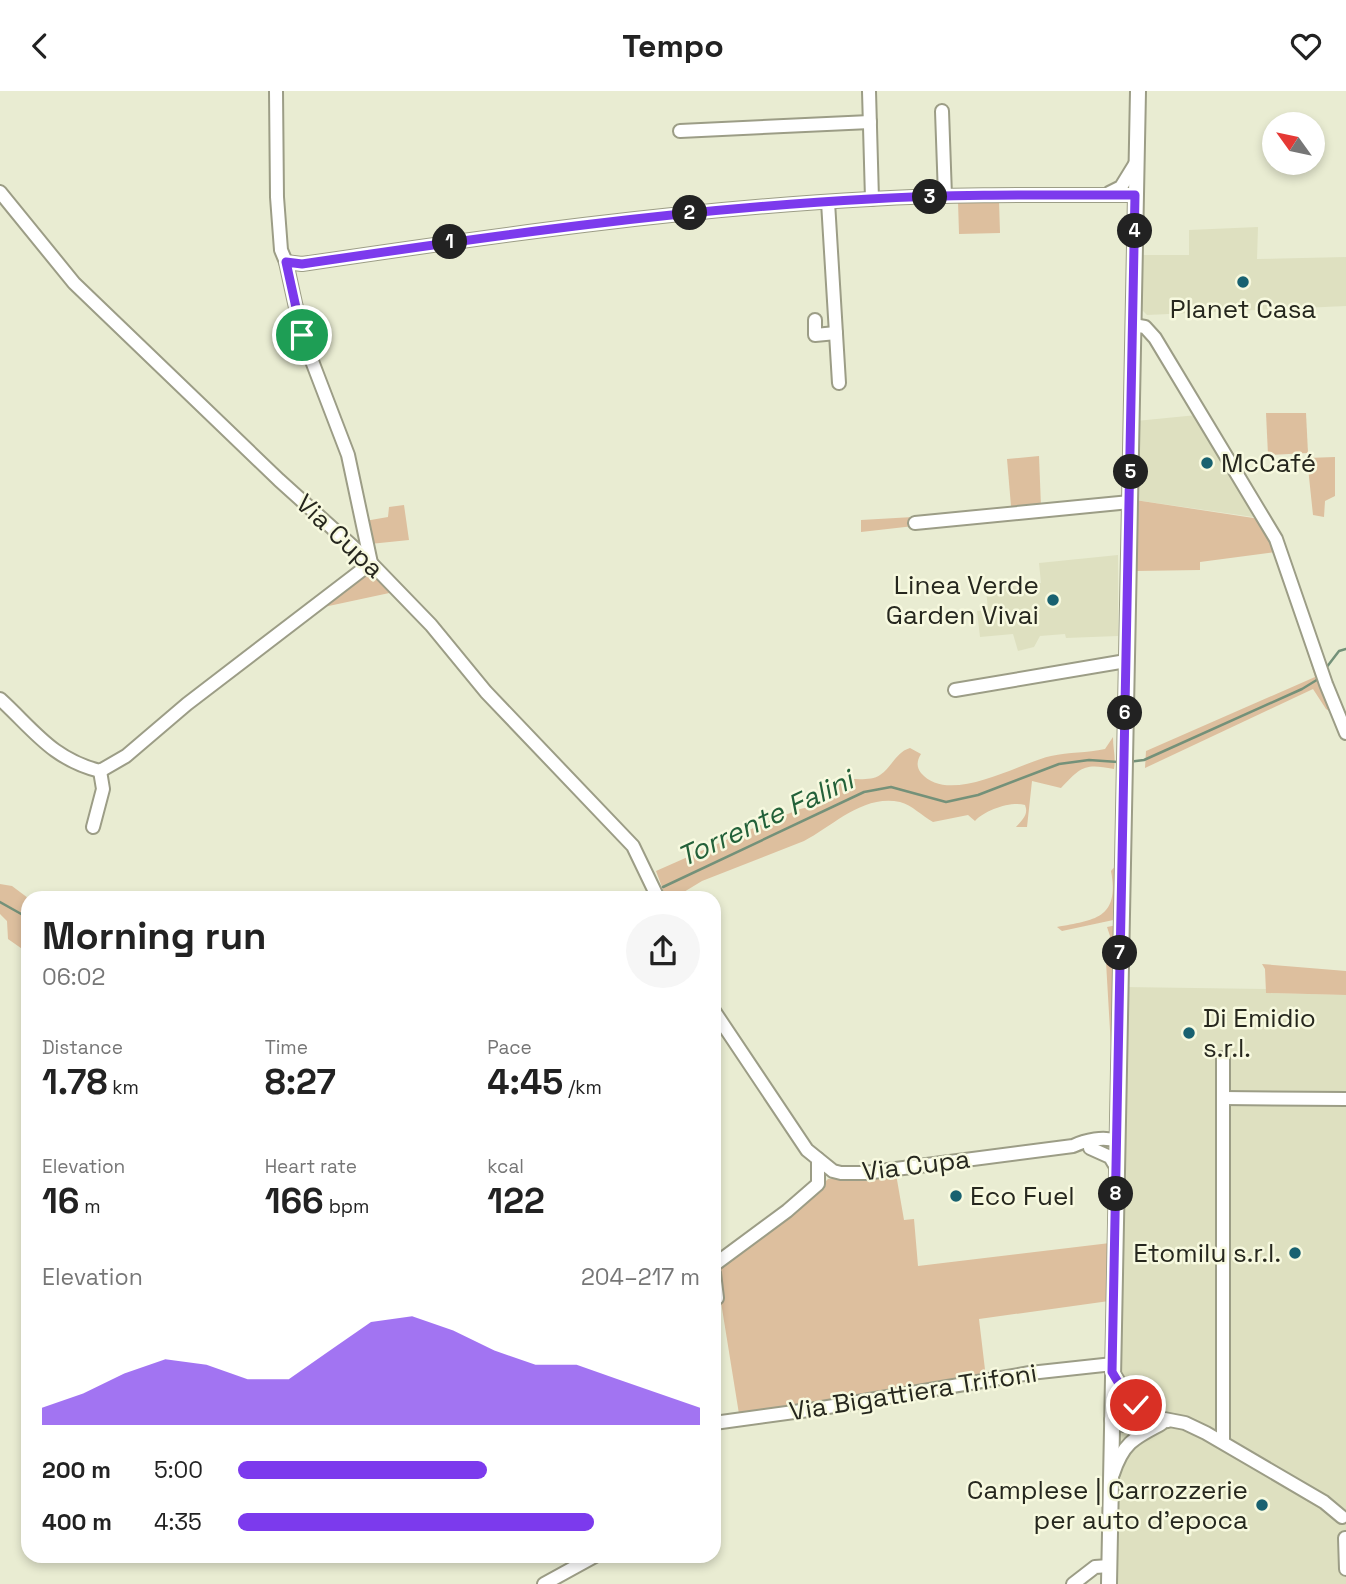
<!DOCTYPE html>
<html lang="en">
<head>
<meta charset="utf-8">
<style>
	body { margin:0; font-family:"Space Grotesk",sans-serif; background:#f6f6f6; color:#222; height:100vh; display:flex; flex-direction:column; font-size:26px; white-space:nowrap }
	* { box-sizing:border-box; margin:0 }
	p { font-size:23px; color:#767676 }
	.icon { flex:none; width:38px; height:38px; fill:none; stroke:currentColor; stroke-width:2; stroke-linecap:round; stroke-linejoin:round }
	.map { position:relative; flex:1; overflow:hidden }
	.details { position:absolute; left:21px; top:800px; width:700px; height:672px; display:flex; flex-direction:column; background:#fff; border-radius:21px; box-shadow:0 4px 10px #0003 }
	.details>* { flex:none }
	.needle { width:46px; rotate:303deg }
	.buttons { position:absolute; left:1262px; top:21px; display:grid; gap:14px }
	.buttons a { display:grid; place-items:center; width:63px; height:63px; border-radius:50%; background:#fff; box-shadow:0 4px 10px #0003; font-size:35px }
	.pin { position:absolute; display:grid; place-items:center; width:60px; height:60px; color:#fff; margin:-30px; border:4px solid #fff; border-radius:50%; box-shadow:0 2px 7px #0007 }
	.km { position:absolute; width:35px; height:35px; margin:-18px; border-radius:50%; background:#222; color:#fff; font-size:19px; line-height:35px; text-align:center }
	.round { display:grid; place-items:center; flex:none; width:74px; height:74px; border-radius:37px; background:#f6f6f6 }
	.head { display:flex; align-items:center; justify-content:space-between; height:119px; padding:0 21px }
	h1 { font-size:38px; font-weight:600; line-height:52px }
	.figures { display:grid; grid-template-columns:repeat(3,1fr); gap:10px; height:119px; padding:7px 21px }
	.figures div { display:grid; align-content:center }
	.figures b { font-size:35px; font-weight:600 }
	.figures small { font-size:19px; font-weight:400 }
	.figures p { font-size:19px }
	.chart { height:196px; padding:14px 21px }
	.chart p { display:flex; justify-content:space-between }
	.chart svg { width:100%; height:126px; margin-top:7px; fill:#7c3aed; opacity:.7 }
	ul { padding:0 21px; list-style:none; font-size:23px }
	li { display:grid; grid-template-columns:112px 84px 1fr; align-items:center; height:52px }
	li i { height:18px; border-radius:9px; background:#7c3aed }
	header { display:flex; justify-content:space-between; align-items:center; height:91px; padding:0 21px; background:#fff; font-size:32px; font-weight:600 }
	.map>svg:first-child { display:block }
</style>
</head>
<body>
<header><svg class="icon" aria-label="back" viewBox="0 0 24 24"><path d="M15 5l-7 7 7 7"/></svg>Tempo<svg class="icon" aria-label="heart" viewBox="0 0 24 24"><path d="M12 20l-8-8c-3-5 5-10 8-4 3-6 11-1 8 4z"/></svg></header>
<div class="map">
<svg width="1346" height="1493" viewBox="0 0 1346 1493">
	<rect width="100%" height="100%" fill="#e9ecd2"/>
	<g fill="#dee0c0">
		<polygon points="1258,136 1257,168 1346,166 1346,215 1147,224 1139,216 1140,164 1189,164 1189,139"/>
		<polygon points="1197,324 1260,427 1135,409 1136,330"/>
		<polygon points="1118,464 1118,545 1066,547 1065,543 1040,545 1034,556 1018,560 1013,543 980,546 977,520 988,519 986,498 1041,492 1039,472"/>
		<polygon points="1124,896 1266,898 1267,902 1346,904 1346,1493 1113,1493"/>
	</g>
	<g fill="#ddbf9e">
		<polygon points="999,109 1000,142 959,143 958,110"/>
		<polygon points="1266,322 1306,322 1308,362 1268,364"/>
		<polygon points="1039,365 1041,416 1014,418 1011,415 1007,368"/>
		<polygon points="1335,366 1335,405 1325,410 1324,426 1313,424 1307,367"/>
		<polygon points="1135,409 1260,428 1275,460 1333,622 1326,618 1313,598 1145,677 1146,660 1315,586 1275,461 1200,471 1200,479 1135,480"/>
		<polygon points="404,414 409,449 370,453 365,430 388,426 389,416"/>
		<polygon points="913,426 914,435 861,441 861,429"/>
		<polygon points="369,476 394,501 324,516 318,515"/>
		<path d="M1113,646C1113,658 1116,667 1114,678C1084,672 1081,676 1061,697L1032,690L1027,736H1016C1022,729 1029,724 1025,714C1011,710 985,719 975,730L968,724L933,731C922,725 912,714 900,711C863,703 833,735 804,750L702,790L674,807H666L656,780L751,738L800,718L827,712L838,703L839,688C850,687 870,691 880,684C892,676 896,661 910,657L921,663C917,669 916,676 921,682C949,715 1019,672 1051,665C1069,661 1087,662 1105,658Z"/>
		<path d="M1117,773L1118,828L1062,840L1057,836C1094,829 1120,828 1111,780Z"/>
		<polygon points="0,793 12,795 28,807 28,862 8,848 7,830 0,823"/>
		<polygon points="1117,834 1114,955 1111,956 1106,871 1110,845 1107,836"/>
		<polygon points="1262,873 1346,880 1346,904 1266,902 1265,878"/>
		<polygon points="896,1083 904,1129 914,1128 918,1175 1110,1152 1109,1210 979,1228 986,1287 739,1323 720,1205 718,1177 809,1107 828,1088"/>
	</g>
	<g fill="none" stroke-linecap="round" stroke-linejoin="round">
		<g stroke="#749179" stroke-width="2.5">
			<polyline points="1326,577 1339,560 1346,558"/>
			<polyline points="1128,671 1144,669 1302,598 1320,587"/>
			<polyline points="663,796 864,701 891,696 946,711 978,704 1059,673 1089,669 1118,671"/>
			<polyline points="0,811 23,824 28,834"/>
		</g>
		<g stroke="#9c9d86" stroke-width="16">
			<g id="minor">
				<polyline points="869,0 872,108"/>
				<polyline points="942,20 945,105"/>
				<polyline points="680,40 870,31"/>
				<polyline points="0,101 74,192 279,389 371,472 431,534 486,601 633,755 658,807"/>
				<polyline points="1109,102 1121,96 1137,70"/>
				<polyline points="828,111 839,292"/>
				<path d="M286,171L302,173C491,145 680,118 870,108C959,103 1047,104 1135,104"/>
				<polyline points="815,229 815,244 836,242"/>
				<polyline points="1133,234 1145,236 1155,247 1276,448 1326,593 1346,642"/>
				<polyline points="915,432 1130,411"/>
				<polyline points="955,599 1126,570"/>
				<path d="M0,608C34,639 52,668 100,680L126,665L187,613L371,472L348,364L302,244L286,171L281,159L277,106L276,0"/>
				<polyline points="93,736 103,698 100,680"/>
				<path d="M714,920L807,1059L833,1080L841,1082H865L1073,1055C1085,1049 1104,1045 1117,1050"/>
				<polyline points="1223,1007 1346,1008"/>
				<polyline points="1090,1057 1110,1066 1116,1076"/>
				<polyline points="714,1174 787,1120 818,1093 818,1068"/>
				<polyline points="714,1182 717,1207"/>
				<polyline points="1113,1281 1129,1308 1148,1321"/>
				<polyline points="1168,1330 1124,1334 1111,1329 1119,1322 1128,1321 1185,1332 1206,1342 1324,1411 1342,1426"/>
				<polyline points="714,1332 816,1318 1030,1282 1113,1273"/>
				<polyline points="1223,1350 1223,967"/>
				<path d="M1113,1383C1123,1352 1134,1347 1161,1333"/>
				<polyline points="1345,1447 1346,1478"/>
				<polyline points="544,1493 595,1465"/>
				<polyline points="1073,1493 1095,1476 1109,1475"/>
			</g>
		</g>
		<g stroke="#9c9d86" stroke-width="18">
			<polyline id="major" points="1109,1493 1138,0"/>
		</g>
		<use href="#minor" stroke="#fff" stroke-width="12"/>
		<use href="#major" stroke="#fff" stroke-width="14"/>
	</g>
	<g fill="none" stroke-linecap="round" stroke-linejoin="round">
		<g stroke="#fff" stroke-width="14">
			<path id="route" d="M302,244L286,171L302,173C491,145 680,118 870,108C959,103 1047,104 1135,104L1112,1281L1124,1301L1136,1314"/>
		</g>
		<use href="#route" stroke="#7c3aed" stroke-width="9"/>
	</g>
	<g fill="#186170" stroke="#f7f9df" stroke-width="2.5">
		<circle cx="1243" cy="191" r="7"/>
		<circle cx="1207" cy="372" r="7"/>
		<circle cx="1053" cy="509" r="7"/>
		<circle cx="1189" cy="942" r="7"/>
		<circle cx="956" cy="1105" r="7"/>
		<circle cx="1295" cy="1162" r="7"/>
		<circle cx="1262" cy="1414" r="7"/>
	</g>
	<g text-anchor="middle" stroke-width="5" stroke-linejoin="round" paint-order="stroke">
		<g font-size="26" fill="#26271e" stroke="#f7f9df" text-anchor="start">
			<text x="1243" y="227" text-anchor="middle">Planet Casa</text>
			<text x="1221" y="381">McCafé</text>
			<text x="1039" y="503" text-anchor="end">Linea Verde<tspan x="1039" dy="30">Garden Vivai</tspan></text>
			<text x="1203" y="936">Di Emidio<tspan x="1203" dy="30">s.r.l.</tspan></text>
			<text x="970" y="1114">Eco Fuel</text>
			<text x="1281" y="1171" text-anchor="end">Etomilu s.r.l.</text>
			<text x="1248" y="1408" text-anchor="end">Camplese | Carrozzerie<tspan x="1248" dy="30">per auto d'epoca</tspan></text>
		</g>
		<g font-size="26" fill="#26271e" stroke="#f7f9df">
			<text transform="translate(340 445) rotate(43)" y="9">Via Cupa</text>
			<text transform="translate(916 1074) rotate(-7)" y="9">Via Cupa</text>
			<text transform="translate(913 1301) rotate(-9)" y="9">Via Bigattiera Trifoni</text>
		</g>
		<g font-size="28" font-style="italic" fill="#236139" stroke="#f7f9df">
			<text transform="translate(765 727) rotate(-25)" y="10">Torrente Falini</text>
		</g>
	</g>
</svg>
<div class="buttons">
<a><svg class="needle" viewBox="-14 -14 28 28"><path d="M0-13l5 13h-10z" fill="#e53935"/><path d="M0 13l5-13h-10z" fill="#767676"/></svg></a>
</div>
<div class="pin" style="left:302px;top:244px;background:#1e9e55"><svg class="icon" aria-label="arrive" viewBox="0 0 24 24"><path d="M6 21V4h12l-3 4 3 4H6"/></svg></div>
<div class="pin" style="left:1136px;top:1314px;background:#d93025"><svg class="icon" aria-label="check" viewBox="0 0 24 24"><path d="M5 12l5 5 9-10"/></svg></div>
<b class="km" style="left:450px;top:151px">1</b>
<b class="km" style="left:690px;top:122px">2</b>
<b class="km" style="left:930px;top:106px">3</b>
<b class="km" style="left:1135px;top:140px">4</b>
<b class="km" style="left:1131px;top:381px">5</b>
<b class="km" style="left:1125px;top:622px">6</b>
<b class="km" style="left:1120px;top:862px">7</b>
<b class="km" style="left:1116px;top:1103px">8</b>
<section class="details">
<div class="head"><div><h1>Morning run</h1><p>06:02</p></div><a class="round"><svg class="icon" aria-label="share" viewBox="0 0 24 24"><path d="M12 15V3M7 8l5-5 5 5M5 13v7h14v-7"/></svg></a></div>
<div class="figures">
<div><p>Distance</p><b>1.78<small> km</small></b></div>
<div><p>Time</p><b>8:27</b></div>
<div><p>Pace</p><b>4:45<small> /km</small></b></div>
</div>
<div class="figures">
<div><p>Elevation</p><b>16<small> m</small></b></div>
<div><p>Heart rate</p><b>166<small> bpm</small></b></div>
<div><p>kcal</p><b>122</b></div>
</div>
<div class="chart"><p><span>Elevation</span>204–217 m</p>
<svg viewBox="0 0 160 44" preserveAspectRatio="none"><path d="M0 44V38L10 33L20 26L30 21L40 23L50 28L60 28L70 18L80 8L90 6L100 11L110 18L120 23L130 23L140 28L150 33L160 38V44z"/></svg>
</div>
<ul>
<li><b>200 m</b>5:00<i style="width:54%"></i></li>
<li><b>400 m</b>4:35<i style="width:77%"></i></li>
</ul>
</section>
</div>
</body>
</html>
